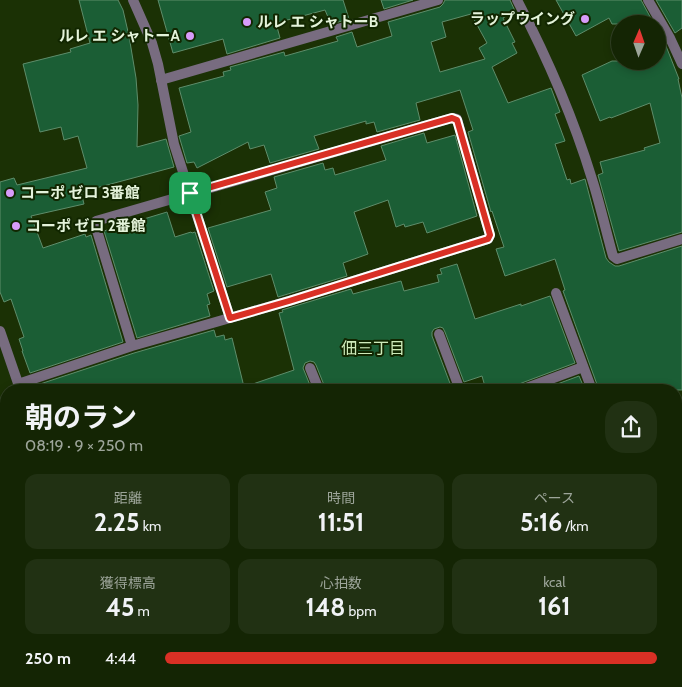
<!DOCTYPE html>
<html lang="ja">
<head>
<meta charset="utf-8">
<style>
	body { margin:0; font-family:Cabin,"Noto Sans JP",sans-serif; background:#213113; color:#f1f3f6; height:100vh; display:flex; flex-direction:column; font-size:19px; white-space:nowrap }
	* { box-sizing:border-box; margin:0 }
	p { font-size:16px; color:#9da59a }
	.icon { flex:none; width:28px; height:28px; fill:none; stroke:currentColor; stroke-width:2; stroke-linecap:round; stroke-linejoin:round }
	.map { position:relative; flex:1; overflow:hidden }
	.sheet { position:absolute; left:0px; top:384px; width:682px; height:304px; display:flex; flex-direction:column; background:#142504; border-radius:20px 20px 0 0; box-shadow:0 2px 8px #0003,0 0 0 1px #334226 }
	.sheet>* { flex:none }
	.needle { width:32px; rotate:2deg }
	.controls { position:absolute; left:611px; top:15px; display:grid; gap:10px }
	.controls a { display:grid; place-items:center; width:55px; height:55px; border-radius:50%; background:#142504; box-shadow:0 2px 8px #0003,0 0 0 1px #334226; font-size:25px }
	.pin { position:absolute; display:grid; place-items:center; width:42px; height:42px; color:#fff; margin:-21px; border-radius:10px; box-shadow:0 2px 8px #0006 }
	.round { display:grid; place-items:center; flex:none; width:52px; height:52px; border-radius:20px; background:#213113 }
	.summary { display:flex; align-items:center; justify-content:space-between; height:85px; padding:0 25px }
	h1 { font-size:28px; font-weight:700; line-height:38px }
	.stats { display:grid; grid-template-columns:repeat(3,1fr); gap:8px; height:85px; padding:5px 25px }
	.stats div { display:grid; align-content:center; border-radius:12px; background:#213113; text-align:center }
	.stats b { font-size:25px; font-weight:700 }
	.stats small { font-size:14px; font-weight:400 }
	.stats p { font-size:14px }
	ul { padding:0 25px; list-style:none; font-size:16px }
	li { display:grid; grid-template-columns:80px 60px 1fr; align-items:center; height:38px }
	li i { height:12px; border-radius:6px; background:#d93025 }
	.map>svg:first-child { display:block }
</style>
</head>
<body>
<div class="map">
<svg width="682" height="687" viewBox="0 0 682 687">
	<rect width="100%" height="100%" fill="#1b3105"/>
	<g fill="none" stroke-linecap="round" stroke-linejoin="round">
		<g stroke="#008381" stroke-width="6">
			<polyline points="676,586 682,579"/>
			<polyline points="570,687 576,681"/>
		</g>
	</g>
	<g fill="#1b5e35" stroke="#5e8d6b" fill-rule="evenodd">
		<polygon points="79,0 118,0 123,10 129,36 136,78 138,105 137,147 166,139 174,167 81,192 84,204 31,216 43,248 85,234 86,237 91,235 123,342 30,373 22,351 23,351 19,339 24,337 11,299 4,302 0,292 0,182 14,178 17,185 87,168 78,136 64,140 61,127 40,132 23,64 71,52 70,49 90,43"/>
		<polygon points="158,0 343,0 349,19 331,24 325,10 276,23 280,38 227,54 223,39 173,53"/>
		<polygon points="381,0 413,0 384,9"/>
		<path d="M445,0H510L515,11L503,18L515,42L512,43L517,53L492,67L508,103L551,88L560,112L555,114L565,141L555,144L567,180L570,179L571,184L585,179L606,258L609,262L615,266H619L682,246V390H599L563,291L565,290L555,259L505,276L496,249L504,247L492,211L491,212L468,132L473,130L460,90L416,103L420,120L377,132L374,122L366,124V121L314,136L319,149L270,163L264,145L250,149L248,142L197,168L194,162L187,163L179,136L191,132L179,88L224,76L223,72L231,70L230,67L284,52L285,56L338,41L336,37L352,32L357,47L392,36L388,22L440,7L443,4ZM471,14L487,43L479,48L485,59L440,72L431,42L446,37L442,22Z"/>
		<polygon points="556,0 641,0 654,24 612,24 609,18 576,36"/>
		<polygon points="656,0 682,0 682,28 675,33"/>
		<polygon points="658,30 664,41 679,79 678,79 682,98 682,232 619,251 598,175 603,173 600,162 645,150 644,148 660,143 650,103 611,118 610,117 600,121 582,75 612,61 658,61"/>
		<polygon points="424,133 427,143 455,135 477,216 427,233 423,222 405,227 404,224 396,227 388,200 354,212 368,254 343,263 347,276 278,297 271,274 227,287 208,228 271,210 265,192 277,188 274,177 323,163 325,170 333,168 335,175 386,160 381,146"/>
		<polygon points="167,212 175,237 191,232 192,233 195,232 214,291 207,294 210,304 207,305 210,316 137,338 104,231"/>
		<polygon points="457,264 475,319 521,304 521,306 550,296 575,363 519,384 515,386 514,390 486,390 482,376 464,382 445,332 443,328 440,327 434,329 432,332 432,336 451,386 448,387 449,390 326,390 316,365 314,362 310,361 305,363 303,368 312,390 36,390 34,386 134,353 214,330 216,337 224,335 225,340 232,338 244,387 294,370 279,313 283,312 282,310 351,289 353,294 401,281 404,291 439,282 437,275 442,274 440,269"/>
		<polygon points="579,376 585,390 541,390"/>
	</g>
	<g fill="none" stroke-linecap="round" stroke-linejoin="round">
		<g stroke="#786c80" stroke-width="10">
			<polyline points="0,610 6,609"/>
			<polyline points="0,652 6,651"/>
		</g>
		<g stroke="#786c80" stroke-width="10">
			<polyline points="133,0 152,43 158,64 174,144 230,318"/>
			<path d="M517,0C547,57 573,117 592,179C600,204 606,231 613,256L617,259L682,239"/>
			<polyline points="648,0 670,38 682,64"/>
			<polyline points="161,80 438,0"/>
			<polyline points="556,293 592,390"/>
			<polyline points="0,331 20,389"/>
			<polyline points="439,334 460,390"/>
			<polyline points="310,368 319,390"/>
			<polyline points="18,384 132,346 289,301 488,239 490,235 457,119 452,118 96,221 95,224 132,346"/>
			<polyline points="521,390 583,367"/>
			<polyline points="676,427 682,412"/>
			<polyline points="0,462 6,461"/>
			<polyline points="676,488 682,491"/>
			<polyline points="170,681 175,687"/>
			<polyline points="128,687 134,681"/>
			<polyline points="328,687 334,681"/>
			<polyline points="497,687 504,681"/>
		</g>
	</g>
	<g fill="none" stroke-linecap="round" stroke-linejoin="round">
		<g stroke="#fff" stroke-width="10">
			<polygon id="route" points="452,118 457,120 490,235 488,239 289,301 230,318 190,193"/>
		</g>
		<use href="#route" stroke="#d93025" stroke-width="6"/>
	</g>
	<g fill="#d79bf9" stroke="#112600" stroke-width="2">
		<circle cx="585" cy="19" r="5"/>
		<circle cx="247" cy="22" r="5"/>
		<circle cx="190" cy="36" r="5"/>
		<circle cx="10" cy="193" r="5"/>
		<circle cx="16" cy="226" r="5"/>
	</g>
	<g text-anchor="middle" stroke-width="4" stroke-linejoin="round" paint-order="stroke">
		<g font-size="15" font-weight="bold" fill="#e4f3da" stroke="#112600" text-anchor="start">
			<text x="575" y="24" text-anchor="end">ラップウイング</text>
			<text x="257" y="27">ルレ エ シャトーB</text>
			<text x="180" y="41" text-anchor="end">ルレ エ シャトーA</text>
			<text x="20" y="198">コーポ ゼロ 3番館</text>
			<text x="26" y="231">コーポ ゼロ 2番館</text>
		</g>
		<g font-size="16" fill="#ceebba" stroke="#112600">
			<text x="373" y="354">佃三丁目</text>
		</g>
	</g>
</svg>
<div class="controls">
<a><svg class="needle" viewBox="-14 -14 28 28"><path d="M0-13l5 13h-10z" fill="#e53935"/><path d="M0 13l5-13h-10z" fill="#9da59a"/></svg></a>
</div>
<div class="pin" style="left:190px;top:193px;background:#1e9e55"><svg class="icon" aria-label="arrive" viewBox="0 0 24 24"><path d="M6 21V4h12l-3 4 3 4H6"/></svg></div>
<section class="sheet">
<div class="summary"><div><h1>朝のラン</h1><p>08:19 · 9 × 250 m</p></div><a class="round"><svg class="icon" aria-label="share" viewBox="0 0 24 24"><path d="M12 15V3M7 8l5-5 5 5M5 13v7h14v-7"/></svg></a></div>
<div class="stats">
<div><p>距離</p><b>2.25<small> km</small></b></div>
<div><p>時間</p><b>11:51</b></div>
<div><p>ペース</p><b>5:16<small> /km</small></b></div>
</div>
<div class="stats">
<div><p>獲得標高</p><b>45<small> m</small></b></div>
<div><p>心拍数</p><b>148<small> bpm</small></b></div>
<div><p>kcal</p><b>161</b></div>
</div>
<ul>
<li><b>250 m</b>4:44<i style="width:100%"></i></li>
</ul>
</section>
</div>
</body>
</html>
